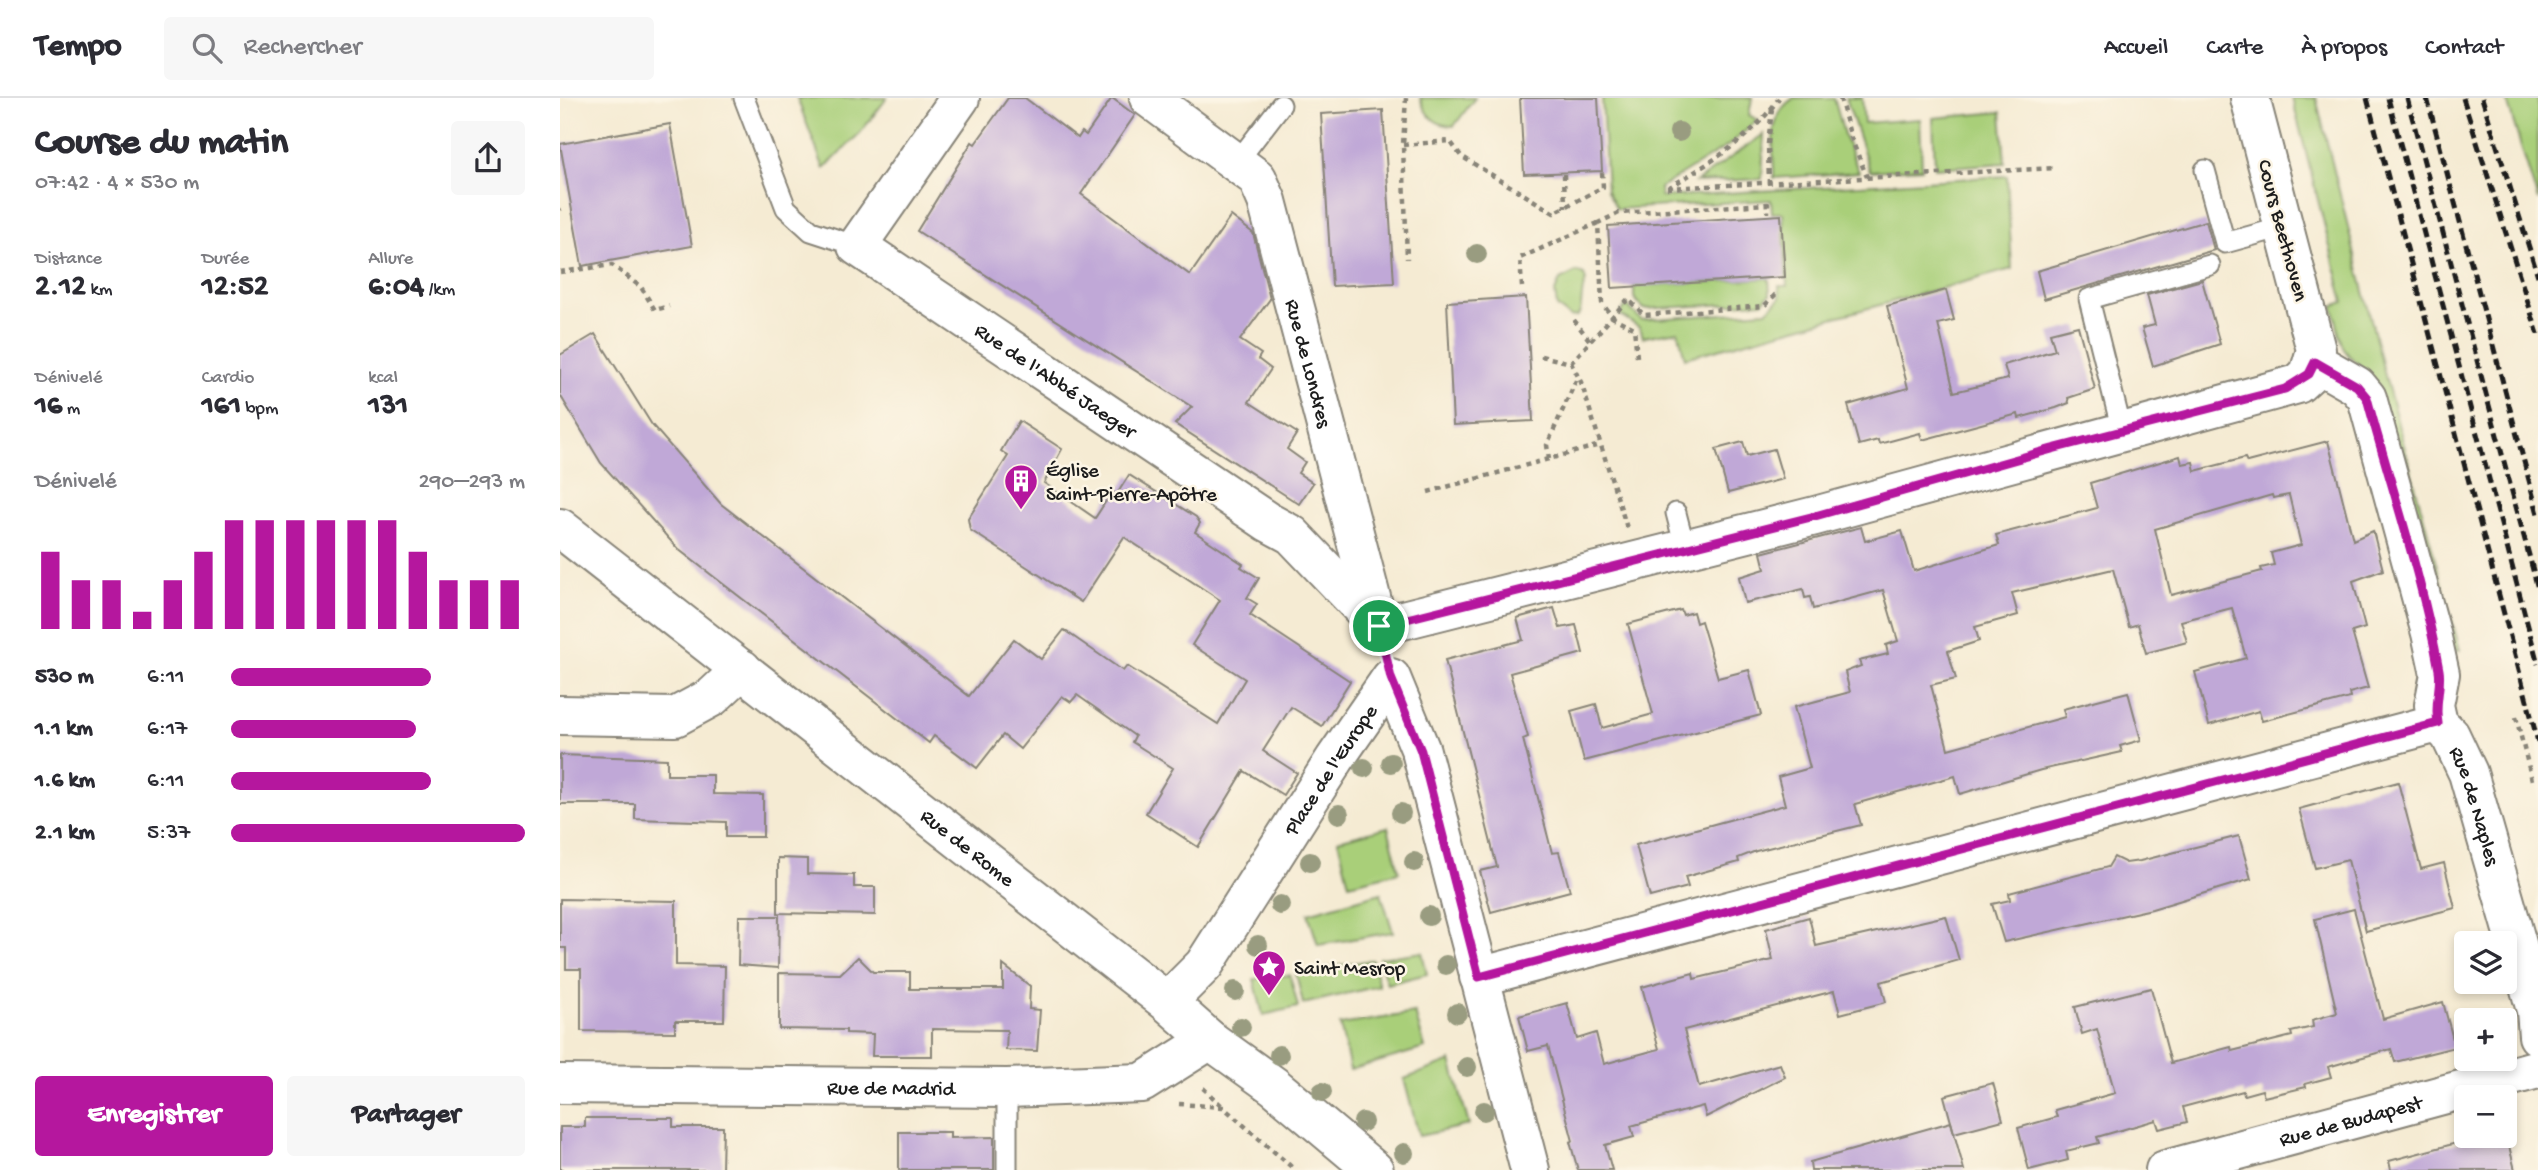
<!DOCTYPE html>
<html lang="fr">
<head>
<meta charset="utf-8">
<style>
	body { margin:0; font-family:"Gochi Hand",sans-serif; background:#f7f7f7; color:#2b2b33; height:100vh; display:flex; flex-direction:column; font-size:26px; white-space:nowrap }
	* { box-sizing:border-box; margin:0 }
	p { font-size:23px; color:#7c7c81 }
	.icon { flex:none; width:38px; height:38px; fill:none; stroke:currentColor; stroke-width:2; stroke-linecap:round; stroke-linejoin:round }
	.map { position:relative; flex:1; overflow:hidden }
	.panel { display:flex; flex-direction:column; background:#fff; width:560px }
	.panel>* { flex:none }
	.buttons { position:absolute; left:1894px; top:833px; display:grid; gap:14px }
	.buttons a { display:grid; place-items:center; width:63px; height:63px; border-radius:7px; background:#fff; box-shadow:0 4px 10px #0003; font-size:35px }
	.pin { position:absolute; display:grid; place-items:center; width:60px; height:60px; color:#fff; margin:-30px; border:4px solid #fff; border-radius:50%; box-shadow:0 2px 7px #0007 }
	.round { display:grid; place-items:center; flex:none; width:74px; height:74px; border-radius:7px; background:#f7f7f7 }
	.overview { display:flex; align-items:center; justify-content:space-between; height:119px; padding:0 35px }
	h1 { font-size:38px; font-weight:700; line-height:52px }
	.figures { display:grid; grid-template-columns:repeat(3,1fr); gap:10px; height:119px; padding:7px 35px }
	.figures div { display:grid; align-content:center }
	.figures b { font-size:30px; font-weight:700 }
	.figures small { font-size:19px; font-weight:400 }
	.figures p { font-size:19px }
	.chart { height:196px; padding:14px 35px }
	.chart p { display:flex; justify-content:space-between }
	.chart svg { width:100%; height:126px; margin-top:7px; stroke:#b5179e; stroke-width:6 }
	.primary-button { display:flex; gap:14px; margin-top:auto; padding:14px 35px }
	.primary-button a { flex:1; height:80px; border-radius:7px; background:#b5179e; color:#fff; font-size:28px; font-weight:700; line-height:80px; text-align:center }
	.primary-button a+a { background:#f7f7f7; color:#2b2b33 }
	ul { padding:0 35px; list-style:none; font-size:23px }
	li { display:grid; grid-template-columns:112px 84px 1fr; align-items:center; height:52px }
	li i { height:18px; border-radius:9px; background:#b5179e }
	header { display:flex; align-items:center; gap:42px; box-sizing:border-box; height:98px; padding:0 35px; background:#fff; border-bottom:2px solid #e1e1e2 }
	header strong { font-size:33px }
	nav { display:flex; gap:38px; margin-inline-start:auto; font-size:24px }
	.search { width:490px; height:63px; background:#f7f7f7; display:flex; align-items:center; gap:18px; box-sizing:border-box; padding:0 24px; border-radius:7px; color:#7c7c81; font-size:26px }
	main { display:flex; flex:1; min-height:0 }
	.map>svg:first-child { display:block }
</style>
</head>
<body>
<header>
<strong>Tempo</strong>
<div class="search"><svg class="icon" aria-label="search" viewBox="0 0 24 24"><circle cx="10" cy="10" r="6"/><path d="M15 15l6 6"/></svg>Rechercher</div>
<nav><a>Accueil</a><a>Carte</a><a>À propos</a><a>Contact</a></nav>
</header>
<main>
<section class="panel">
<div class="overview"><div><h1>Course du matin</h1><p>07:42 · 4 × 530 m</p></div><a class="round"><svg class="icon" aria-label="share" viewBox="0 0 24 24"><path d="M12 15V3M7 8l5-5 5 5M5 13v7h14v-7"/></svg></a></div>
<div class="figures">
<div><p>Distance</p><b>2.12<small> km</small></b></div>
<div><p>Durée</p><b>12:52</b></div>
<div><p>Allure</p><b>6:04<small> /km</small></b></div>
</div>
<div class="figures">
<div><p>Dénivelé</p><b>16<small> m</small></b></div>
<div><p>Cardio</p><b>161<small> bpm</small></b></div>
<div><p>kcal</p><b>131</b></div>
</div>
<div class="chart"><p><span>Dénivelé</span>290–293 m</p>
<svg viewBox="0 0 160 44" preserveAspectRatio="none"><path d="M5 44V17M15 44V27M25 44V27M35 44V38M45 44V27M55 44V17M65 44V6M75 44V6M85 44V6M95 44V6M105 44V6M115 44V6M125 44V17M135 44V27M145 44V27M155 44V27"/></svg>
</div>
<ul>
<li><b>530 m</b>6:11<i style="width:68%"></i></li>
<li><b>1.1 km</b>6:17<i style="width:63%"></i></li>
<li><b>1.6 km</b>6:11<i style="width:68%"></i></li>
<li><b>2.1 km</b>5:37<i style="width:100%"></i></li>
</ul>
<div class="primary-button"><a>Enregistrer</a><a>Partager</a></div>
</section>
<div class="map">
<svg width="1978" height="1072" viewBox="0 0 1978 1072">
	<rect width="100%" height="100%" fill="#fcf5e5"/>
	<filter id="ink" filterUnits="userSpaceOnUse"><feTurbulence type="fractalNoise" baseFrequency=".0143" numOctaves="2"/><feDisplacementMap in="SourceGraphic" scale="14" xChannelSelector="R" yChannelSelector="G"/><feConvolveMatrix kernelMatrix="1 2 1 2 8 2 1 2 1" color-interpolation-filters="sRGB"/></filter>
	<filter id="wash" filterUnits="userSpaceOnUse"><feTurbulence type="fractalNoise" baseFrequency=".00686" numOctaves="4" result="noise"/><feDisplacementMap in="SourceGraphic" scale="28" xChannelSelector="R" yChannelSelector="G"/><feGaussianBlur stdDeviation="1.57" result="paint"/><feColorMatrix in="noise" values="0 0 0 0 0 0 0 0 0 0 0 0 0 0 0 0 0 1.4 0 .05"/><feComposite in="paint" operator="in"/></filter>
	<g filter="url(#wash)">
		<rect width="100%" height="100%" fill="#f5ebd3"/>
		<g fill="#a9cf79" stroke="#62764a" stroke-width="2">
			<polygon points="237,0 327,0 300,35 264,71"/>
			<path d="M860,0H915L894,28C876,28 865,17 860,0Z"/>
			<polygon points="1042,0 1192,0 1189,17 1198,22 1169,47 1100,90 1101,99 1447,78 1452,171 1125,260 1118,233 1083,239 1080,230 1059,216 1067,207 1081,222 1206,213 1220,200 1219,188 1227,188 1223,115 1212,115 1211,102 1057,111 1047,93"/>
			<path d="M1234,0H1274L1285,40L1299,74L1214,80C1214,52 1206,17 1234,0Z"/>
			<polygon points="1286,0 1302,0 1304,25 1360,21 1362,70 1310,73"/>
			<path d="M1732,0H1756L1825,278L1900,552L1891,554L1808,274C1774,249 1783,245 1773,208L1784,204Z"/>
			<polygon points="1946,0 1978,0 1978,103"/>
			<polygon points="1441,14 1445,65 1375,70 1373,20"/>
			<polygon points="1204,36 1202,81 1136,84"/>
			<path d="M1016,174L1024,177L1026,183C1019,196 1024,206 1018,218L1010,219L997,209L995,194L1000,182Z"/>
			<polygon points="1209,180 1210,196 1202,204 1084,211 1074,200 1074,188"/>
			<polygon points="828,729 839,774 789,786 778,742"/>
			<polygon points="821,795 833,834 758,847 748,815"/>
			<polygon points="862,854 867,876 827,886 819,860"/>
			<polygon points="812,862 819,888 743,906 736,875"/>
			<polygon points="730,877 738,909 703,917 694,881"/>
			<polygon points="855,915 865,950 790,972 780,927"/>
			<polygon points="891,963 909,1027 859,1038 844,981"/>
		</g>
		<g id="blocks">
			<g fill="#c0a8d7" fill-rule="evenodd">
				<polygon points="448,0 465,0 518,40 522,34 526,37 552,0 575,17 521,96 630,177 671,118 693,135 710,201 680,242 701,256 698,261 711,271 689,304 737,335 727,351 745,364 738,375 753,385 739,406 615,326 632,309 357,133 412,44 415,46"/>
				<polygon points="960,0 1038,0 1042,73 964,76"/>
				<polygon points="823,12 834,185 772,188 761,16"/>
				<polygon points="110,26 132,148 22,168 0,46"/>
				<polygon points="1221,117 1225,179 1052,190 1048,128"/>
				<polygon points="1646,123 1654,152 1484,201 1477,173"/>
				<polygon points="1642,182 1660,246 1593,268 1582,230 1595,227 1587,197"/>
				<polygon points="1386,192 1394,222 1378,226 1394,294 1448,281 1444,267 1495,252 1490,235 1518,228 1535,291 1508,300 1509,305 1496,310 1459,320 1458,316 1362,342 1360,335 1319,346 1318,342 1299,347 1288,307 1348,290 1327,208"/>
				<polygon points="966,199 973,323 893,327 887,204"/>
				<polygon points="35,236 92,327 161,406 409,598 454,541 481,561 504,532 563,573 567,568 658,626 685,581 632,547 660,502 564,439 521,504 410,432 408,421 448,358 441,353 459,323 502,351 484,385 535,420 552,394 557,396 569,377 636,419 640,425 635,434 683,466 681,469 699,480 687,500 697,506 690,517 790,583 762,628 731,609 703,653 737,675 723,697 684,673 638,749 586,715 613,670 572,644 575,638 517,597 511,604 502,598 460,651 443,637 417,670 374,638 369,645 118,451 41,365 0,297 0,257"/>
				<path d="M1768,343L1793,442L1813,433L1823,472L1793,483L1805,530L1792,534L1808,590L1789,595L1790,600L1702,623L1699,613L1649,627L1635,574L1686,560L1672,510L1621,523L1627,544L1586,555L1578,526L1569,529L1553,471L1452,495L1458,517L1415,529L1419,543L1388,553L1396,581L1371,587L1388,651L1505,619L1503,611L1568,594L1581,642L1560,648L1562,654L1481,672L1400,696L1395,678L1295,706L1301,727L1196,753L1178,760L1179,764L1125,779L1128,789L1090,799L1076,747L1225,707L1218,679L1250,670L1234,609L1290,594L1285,574L1301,568L1299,563L1328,556L1326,547L1338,543L1323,492L1253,511L1250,499L1245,500L1243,491L1185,505L1179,479L1205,471L1201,455L1301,429L1305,443L1342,433L1354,473L1439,447L1436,437L1537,410L1530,385L1620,358L1622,366L1633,364L1635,373L1685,360L1687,364ZM1712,397L1713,400L1729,397L1741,447L1711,455L1714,467L1701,470L1702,473L1611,497L1595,431Z"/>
				<polygon points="1183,344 1187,358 1214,351 1223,381 1168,395 1156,351"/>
				<polygon points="994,510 1000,530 1016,527 1023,555 950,575 968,639 963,641 992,755 999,754 1010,793 931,814 920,773 937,769 885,562 963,542 957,520"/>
				<polygon points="1121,512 1123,517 1133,514 1136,525 1141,523 1158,580 1189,572 1201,617 1024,663 1011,613 1036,606 1042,630 1093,616 1068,526"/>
				<polygon points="0,657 107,661 107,677 153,677 153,696 203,697 203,739 166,739 166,724 75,721 75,706 0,706"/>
				<polygon points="1838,684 1861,771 1884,765 1895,810 1806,833 1788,762 1755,770 1739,711"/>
				<polygon points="1679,738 1691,781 1592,811 1444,844 1432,806 1450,802 1449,795 1548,769 1554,759 1566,765 1580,763"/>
				<polygon points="218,760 247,761 247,776 294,777 294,789 315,789 315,817 218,815"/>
				<polygon points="0,801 116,803 116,867 165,868 164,923 115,923 115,934 21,933 21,871 6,871 6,850 0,850"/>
				<polygon points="1794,811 1823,921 1883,904 1895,949 1835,964 1831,951 1768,969 1771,979 1745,986 1746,989 1704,999 1702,992 1684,997 1683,993 1623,1009 1627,1024 1599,1031 1596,1022 1537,1039 1539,1045 1506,1053 1508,1062 1469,1072 1458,1030 1497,1019 1495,1012 1555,995 1537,931 1522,936 1515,909 1591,890 1611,965 1671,949 1672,953 1732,938 1731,934 1753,929 1752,922 1777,915 1755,821"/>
				<polygon points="179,818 219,818 218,870 178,867"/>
				<polygon points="1386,818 1399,862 1321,884 1326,904 1280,916 1274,893 1124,932 1139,989 1220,966 1225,979 1146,1019 1143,1008 1071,1028 1074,1039 1045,1047 1052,1072 1018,1072 1010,1044 1013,1043 988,948 968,953 959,918 1007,905 1017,941 1036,935 1044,966 1099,951 1082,889 1133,875 1134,881 1213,862 1206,831 1249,819 1256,848"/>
				<polygon points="298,859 313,874 350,874 350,891 443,891 443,867 470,888 469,911 480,912 477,953 446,952 447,932 372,931 372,958 312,958 313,936 286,935 286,932 219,931 219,875 280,876"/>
				<polygon points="1433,985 1443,1022 1394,1035 1384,998"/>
				<polygon points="25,1020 113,1020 113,1029 163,1029 162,1072 0,1072 0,1029 25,1029"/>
				<polygon points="1391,1024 1404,1072 1251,1072 1250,1064"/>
				<polygon points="1945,1032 1955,1072 1831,1072 1829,1063 1923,1038 1944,1038"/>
				<polygon points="339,1034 390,1034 390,1040 434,1039 434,1072 339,1072"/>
			</g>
		</g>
	</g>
	<g filter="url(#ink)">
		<use href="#blocks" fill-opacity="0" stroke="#888478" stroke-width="2"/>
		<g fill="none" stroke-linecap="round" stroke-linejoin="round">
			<g stroke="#888478" stroke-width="23">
				<g id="lane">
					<polyline points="184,0 226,110 251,133 297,148"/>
					<polyline points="677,64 721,7"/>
					<polyline points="1645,72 1665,145 1723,129"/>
					<polyline points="1562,333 1529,201 1650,167"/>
					<polyline points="1116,415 1125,450"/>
					<polyline points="447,990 447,1072"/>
				</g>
			</g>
			<g stroke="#888478" stroke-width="42">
				<g id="street">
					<path id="s1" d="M400,0L297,148L708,424L732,437L819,528"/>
					<path id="s2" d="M589,0L697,80L707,103L818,526"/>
					<path id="s3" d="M1755,264L1797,288L1807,300L1871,535L1880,576L1874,607L1878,625L1890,637L1908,675L1976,912L1978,938"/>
					<path id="s4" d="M0,430L607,904L650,942L714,988L814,1072"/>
					<polyline points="819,528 1255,418 1738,286 1749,276 1756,252 1690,0"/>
					<polyline points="0,617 115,619 152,599 182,571"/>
					<polyline points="919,879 1878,625"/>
					<path id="s5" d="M607,904L644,867L775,661L831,580L861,653L970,1072"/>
					<path id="s6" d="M0,986L447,990L582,985L650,942"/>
					<path id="s7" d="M1605,1072L1978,971"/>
				</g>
			</g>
			<g stroke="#888478" stroke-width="4.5" stroke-dasharray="5 5" stroke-linecap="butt">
				<polyline points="846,0 843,47 847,161"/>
				<polyline points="1280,0 1291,40 1307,79"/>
				<polyline points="843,47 890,43 901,58 994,115 1043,89 1042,74"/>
				<polyline points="1004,76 1005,110"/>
				<polyline points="1209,86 1208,46 1212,11"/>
				<polyline points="1107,90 1494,70"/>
				<path d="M1108,90C1151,64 1190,42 1219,0"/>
				<polyline points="0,112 1,111"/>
				<polyline points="0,174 52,167 81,189 95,212 109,208"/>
				<polyline points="962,189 960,160 1038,125"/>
				<polyline points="1014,222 1030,243"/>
				<polyline points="981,258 1011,265 1021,284 1067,430"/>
				<polyline points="1077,259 1074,230 1052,219 1042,205 1038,125 1059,115 1208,106 1208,115"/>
				<polyline points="1011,265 1068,201 1084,217 1204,208 1217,195"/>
				<polyline points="989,361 987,347 1018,278"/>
				<polyline points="868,394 1040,347"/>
				<polyline points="1956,619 1973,686"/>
				<polyline points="643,990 662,1008"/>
				<polyline points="619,1006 663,1009 735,1072"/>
			</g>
			<use href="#lane" stroke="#fff" stroke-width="19"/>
			<use href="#street" stroke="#fff" stroke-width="38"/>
			<g stroke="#1c1c1c" stroke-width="5" stroke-dasharray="10 5" stroke-linecap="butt">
				<polyline points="1807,0 1978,644"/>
				<polyline points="1828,0 1978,566"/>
				<polyline points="1847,0 1978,491"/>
				<polyline points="1867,0 1978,416"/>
				<polyline points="1903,0 1978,236"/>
				<polyline points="1922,0 1978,178"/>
			</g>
		</g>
		<g fill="#999c80">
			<circle cx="1119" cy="34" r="10"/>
			<circle cx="917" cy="156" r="10"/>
			<circle cx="831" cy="665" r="10"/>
			<circle cx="804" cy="670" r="10"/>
			<circle cx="841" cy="715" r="10"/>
			<circle cx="779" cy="716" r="10"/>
			<circle cx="750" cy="764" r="10"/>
			<circle cx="854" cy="764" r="10"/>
			<circle cx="720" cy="807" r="10"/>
			<circle cx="869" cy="818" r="10"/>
			<circle cx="698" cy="847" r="10"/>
			<circle cx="886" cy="867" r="10"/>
			<circle cx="675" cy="893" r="10"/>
			<circle cx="897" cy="915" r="10"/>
			<circle cx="681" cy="929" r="10"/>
			<circle cx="719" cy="957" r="10"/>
			<circle cx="907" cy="969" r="10"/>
			<circle cx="762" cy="994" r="10"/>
			<circle cx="924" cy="1013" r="10"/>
			<circle cx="803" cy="1024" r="10"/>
			<circle cx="844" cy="1055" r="10"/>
		</g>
	</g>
	<g fill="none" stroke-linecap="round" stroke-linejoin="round" filter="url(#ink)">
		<g stroke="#fff" stroke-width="14">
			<path id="route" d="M1755,264L1797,288L1807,300C1831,389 1863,481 1879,572C1882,588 1874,605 1878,625L919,879L861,653L831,580L819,528L1255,418L1492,351L1725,291L1749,276Z"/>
		</g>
		<use href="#route" stroke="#b5179e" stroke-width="9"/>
	</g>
	<defs>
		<g id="building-pin" transform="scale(1.75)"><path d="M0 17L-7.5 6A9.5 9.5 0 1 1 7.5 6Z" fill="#b5179e" stroke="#fcf5e5"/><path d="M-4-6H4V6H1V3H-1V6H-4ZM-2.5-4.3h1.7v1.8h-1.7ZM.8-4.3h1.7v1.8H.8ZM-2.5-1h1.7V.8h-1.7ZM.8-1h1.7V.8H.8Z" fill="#fff"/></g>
		<g id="sight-pin" transform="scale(1.75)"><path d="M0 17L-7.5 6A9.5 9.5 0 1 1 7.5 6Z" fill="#b5179e" stroke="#fcf5e5"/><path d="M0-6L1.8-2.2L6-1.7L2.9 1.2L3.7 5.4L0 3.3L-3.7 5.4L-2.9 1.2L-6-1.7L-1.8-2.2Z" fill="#fff"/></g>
	</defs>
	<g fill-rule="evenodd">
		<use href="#building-pin" x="461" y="383"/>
		<use href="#sight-pin" x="709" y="869"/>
	</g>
	<g text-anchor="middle" stroke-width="5" stroke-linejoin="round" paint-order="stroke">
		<g font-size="21" fill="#1c1c1c" stroke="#fcf5e5">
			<text transform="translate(1724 132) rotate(75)" y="7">Cours Beethoven</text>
			<text dy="7" stroke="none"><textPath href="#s2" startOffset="327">Rue de Londres</textPath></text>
			<text dy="7" stroke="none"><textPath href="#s1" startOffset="420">Rue de l'Abbé Jaeger</textPath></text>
			<text dy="7" stroke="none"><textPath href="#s5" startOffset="285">Place de l'Europe</textPath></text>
			<text dy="7" stroke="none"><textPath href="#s3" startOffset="492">Rue de Naples</textPath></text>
			<text dy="7" stroke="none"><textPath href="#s4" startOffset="518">Rue de Rome</textPath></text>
			<text dy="7" stroke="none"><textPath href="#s6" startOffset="331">Rue de Madrid</textPath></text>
			<text dy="7" stroke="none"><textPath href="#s7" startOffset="192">Rue de Budapest</textPath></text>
		</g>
		<g font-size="21" fill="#1c1c1c" stroke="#fcf5e5" text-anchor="start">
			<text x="486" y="378">Église<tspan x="486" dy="24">Saint-Pierre-Apôtre</tspan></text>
			<text x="734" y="876">Saint Mesrop</text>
		</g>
	</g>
</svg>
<div class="buttons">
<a><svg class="icon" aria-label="layers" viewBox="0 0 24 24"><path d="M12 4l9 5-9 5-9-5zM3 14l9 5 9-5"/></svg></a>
<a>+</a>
<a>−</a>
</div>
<div class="pin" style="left:819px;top:528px;background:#1e9e55"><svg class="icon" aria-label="arrive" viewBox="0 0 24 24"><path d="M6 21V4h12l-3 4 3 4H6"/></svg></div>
</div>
</main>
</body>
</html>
